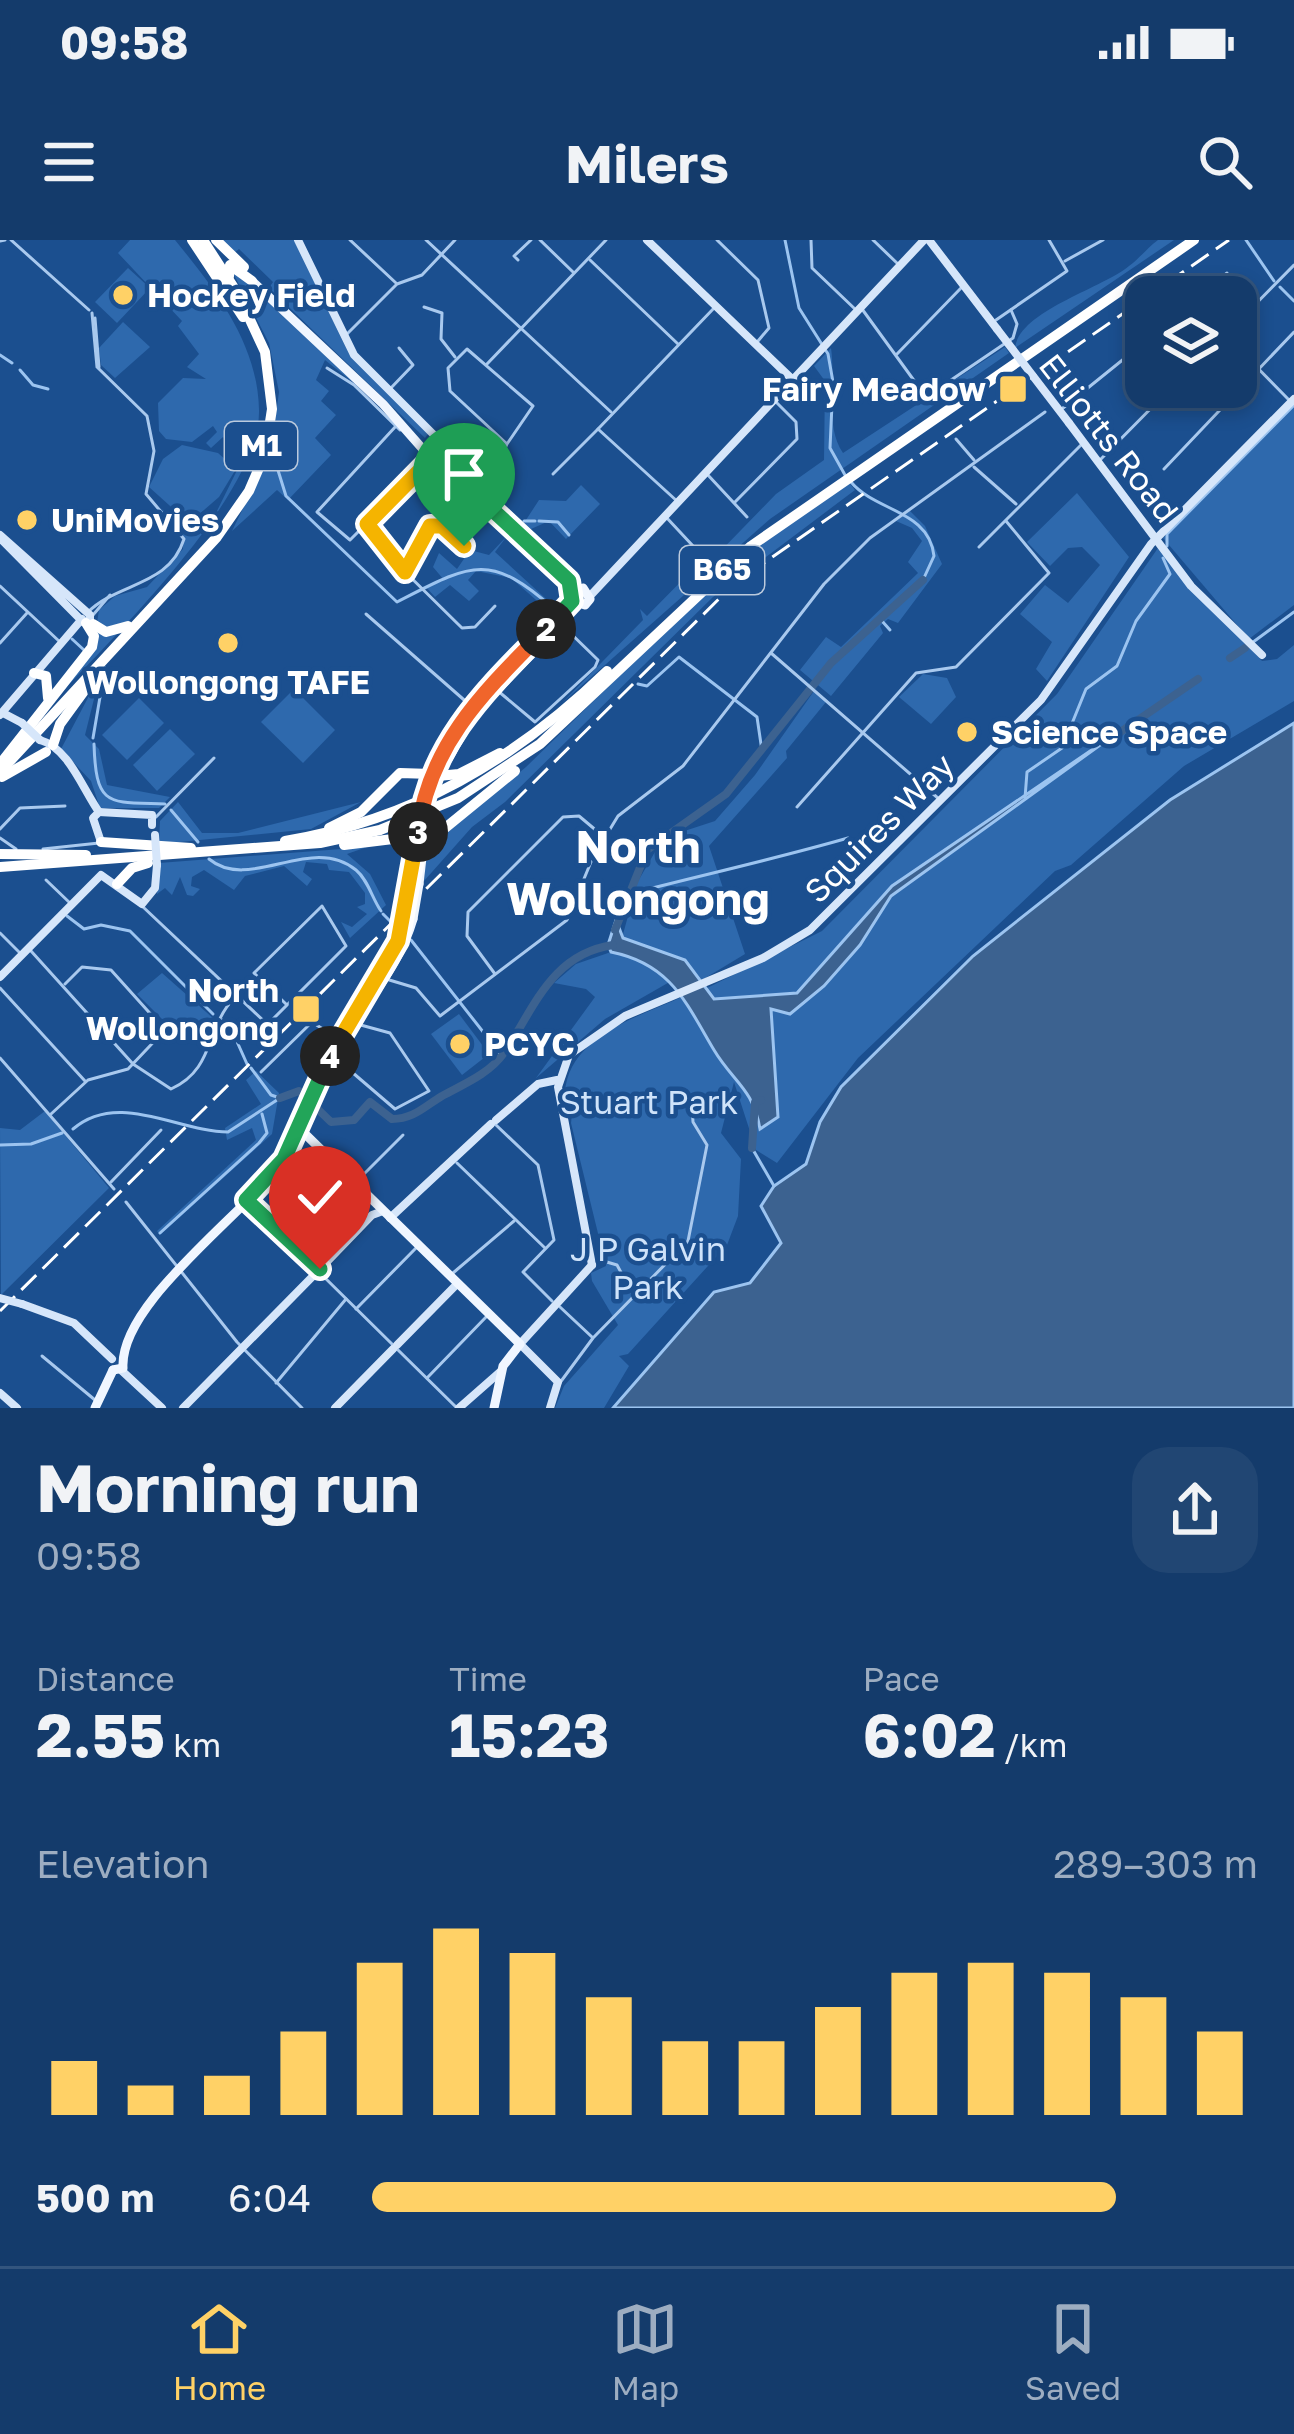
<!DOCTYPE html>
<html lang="en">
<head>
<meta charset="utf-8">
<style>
	body { margin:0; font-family:"Golos Text",sans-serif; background:#214673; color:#f1f3f6; height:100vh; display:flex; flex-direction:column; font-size:45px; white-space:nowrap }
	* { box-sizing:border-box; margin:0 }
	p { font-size:39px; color:#9dadc1 }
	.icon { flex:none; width:66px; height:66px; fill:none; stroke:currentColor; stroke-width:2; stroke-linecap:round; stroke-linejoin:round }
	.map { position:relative; height:1168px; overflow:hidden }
	.details { display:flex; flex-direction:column; background:#143b6b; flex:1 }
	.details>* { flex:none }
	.tools { position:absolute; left:1125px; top:36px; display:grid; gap:24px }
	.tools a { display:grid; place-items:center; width:132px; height:132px; border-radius:24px; background:#143b6b; box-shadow:0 6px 18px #0003,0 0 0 3px #33557e; font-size:60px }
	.pin { position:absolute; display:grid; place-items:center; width:102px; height:102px; color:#fff; margin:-123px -51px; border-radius:50% 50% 50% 0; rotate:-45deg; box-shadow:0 0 12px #0007 }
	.pin .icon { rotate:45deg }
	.km { position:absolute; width:60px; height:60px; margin:-30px; border-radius:50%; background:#222; color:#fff; font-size:33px; line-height:60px; text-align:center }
	.round { display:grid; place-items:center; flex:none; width:126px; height:126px; border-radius:36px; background:#214673 }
	.head { display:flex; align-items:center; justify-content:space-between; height:204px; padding:0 36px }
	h1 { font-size:66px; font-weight:700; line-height:90px }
	.metrics { display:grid; grid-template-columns:repeat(3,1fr); gap:18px; height:204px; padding:12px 36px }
	.metrics div { display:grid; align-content:center }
	.metrics b { font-size:60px; font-weight:700 }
	.metrics small { font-size:33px; font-weight:400 }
	.metrics p { font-size:33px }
	.chart { height:336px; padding:24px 36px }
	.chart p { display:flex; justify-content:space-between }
	.chart svg { width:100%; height:216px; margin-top:12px; stroke:#ffd166; stroke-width:6 }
	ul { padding:0 36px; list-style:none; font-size:39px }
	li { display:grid; grid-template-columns:192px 144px 1fr; align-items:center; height:90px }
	li i { height:30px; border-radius:15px; background:#ffd166 }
	.status { display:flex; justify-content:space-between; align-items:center; height:84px; padding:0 60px; background:#143b6b; direction:ltr }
	.status svg { height:33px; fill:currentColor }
	header { display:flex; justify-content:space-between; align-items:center; height:156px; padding:0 36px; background:#143b6b; font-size:54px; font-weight:700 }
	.dock { display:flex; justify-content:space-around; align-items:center; height:168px; border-top:3px solid #33557e; background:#143b6b; font-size:33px; color:#9dadc1 }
	.dock a { display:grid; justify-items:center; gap:6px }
	.dock .current { color:#ffd166 }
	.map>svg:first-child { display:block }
</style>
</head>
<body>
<div class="status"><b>09:58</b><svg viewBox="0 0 49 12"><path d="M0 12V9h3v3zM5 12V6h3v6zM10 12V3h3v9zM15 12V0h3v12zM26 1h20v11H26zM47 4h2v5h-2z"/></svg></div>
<header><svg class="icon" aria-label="menu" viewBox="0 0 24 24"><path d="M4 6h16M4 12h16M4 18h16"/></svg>Milers<svg class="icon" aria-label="search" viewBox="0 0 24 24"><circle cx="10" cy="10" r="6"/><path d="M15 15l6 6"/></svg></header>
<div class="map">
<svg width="1294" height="1168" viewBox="0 0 1294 1168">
	<rect width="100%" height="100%" fill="#1b4f8f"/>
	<g fill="#2e69ad">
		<path d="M130,0H175C215,49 258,104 259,170C261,256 107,403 46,469L93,409L99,370L115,356L147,347L183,309V292L160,268L197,294L215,275L243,218L223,197L211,208L206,203L217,192L213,186L192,202L166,199L159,191L158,163L183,138L206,139L187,127L199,114L178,86L182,81L118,13Z"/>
		<polygon points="220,0 294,0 349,114 428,194 425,198 269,48 273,42 239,9 234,13"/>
		<path d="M1158,0H1174L1015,108C1019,71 1103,48 1129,26C1140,18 1147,8 1158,0Z"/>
		<polygon points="230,27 360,148 325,120 316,140 329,151 321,161 336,175 315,198 331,215 288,260 277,250 232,291 271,211 279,152 269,103"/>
		<polygon points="128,28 150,48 117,83 95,62"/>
		<polygon points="123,82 150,107 115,138 101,125 99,108"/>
		<path d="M1005,107L1009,113L770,279L562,463L643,380L640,369L647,376L702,320L708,324L776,254L824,220L825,141L814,126L831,108C836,141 824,186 843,213Z"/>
		<polygon points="1294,163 1294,365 1249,399 1163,298"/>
		<polygon points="182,205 218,213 236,229 219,257 189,283 149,247 163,219"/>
		<polygon points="847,240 855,250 713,357 505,562 472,587 424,641 427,609 526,527 734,324"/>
		<polygon points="581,245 600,264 566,299 549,281 531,289 524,283 539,260 566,261"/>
		<polygon points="1077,253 1129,317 1047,441 1036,429 1052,402 1020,374 1045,345 1068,363 1100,325 1082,307 1068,308 1050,326 1027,302"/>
		<polygon points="909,270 925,286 942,324 898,383 888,379 880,386 883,393 831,456 800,430 826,397 841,407 918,333 908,322 922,301 912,288 896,281"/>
		<polygon points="507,296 495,312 556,368 551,373 511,338 476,331 468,340 479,351 469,361 450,345 435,357 426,347 444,340 433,327 439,313 457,329 470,310 489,315"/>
		<path d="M1158,308L1262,421L1277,419L1294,405V461L1184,526L1071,625L1055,631L858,818L777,923L756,910L734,842L721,893L741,919L738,976L727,1005L628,1114L619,1116L629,1126L604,1168H555L564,1146L618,1085L592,1041L591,1033L606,1026L571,883L573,864L565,853C568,796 641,776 684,756L711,806L705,749L822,691L1057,454Z"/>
		<polygon points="923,434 947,438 956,457 931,484 899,457"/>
		<polygon points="100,435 85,495 99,509 107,545 170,557 159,568 100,568 91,541 61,509"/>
		<polygon points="294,449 335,490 303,523 261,482"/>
		<polygon points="814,451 826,462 786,511 787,518 709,606 745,714 702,740 685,720 622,698 637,643 663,598 715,581 755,535"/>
		<polygon points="139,458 164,483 127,520 102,495"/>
		<polygon points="170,489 195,514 157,551 133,525"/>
		<polygon points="178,562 202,593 238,593 361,562 311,589 159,604 160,581"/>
		<polygon points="367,607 347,614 370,634 386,665 350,698 341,682 352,687 367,674 357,667 365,664 365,653 349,632 329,630 327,624 306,622 303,632 312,639 307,646 284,626 245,636 234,650 204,630 192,637 191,646 200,649 193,656 187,655 180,637 172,655 165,648 157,654 159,623"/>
		<polygon points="611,712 631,716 673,740 605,779 536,838 595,757 586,749 554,743 576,724"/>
		<polygon points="162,733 214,779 213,784 202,782 184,801 137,754"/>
		<polygon points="459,774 489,814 462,835 431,794"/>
		<polygon points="256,831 279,853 272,894 160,995 157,991 256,900 252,888 227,900 225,888 261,864 246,840"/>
		<polygon points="45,871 109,948 1,1055 0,888 20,890"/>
	</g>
	<g fill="#3c6290" stroke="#9cc4f0" stroke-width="3">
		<polygon points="1294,483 1294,1168 613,1168 714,1052 750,1043 781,1003 761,966 774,946 806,924 820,882 841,847 973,716 1170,560"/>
		<path d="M1121,490L891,656L860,705L824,746L790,774L771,769L778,877L760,889C753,848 733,842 714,810C686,763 671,724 611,712L608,705L616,680L623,698L685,720L714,759L797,753L892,646Z"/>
	</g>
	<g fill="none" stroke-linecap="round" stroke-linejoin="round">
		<g stroke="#9cc4f0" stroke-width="3">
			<polyline points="785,0 799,68 828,114 833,142 830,208 845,235"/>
			<polyline points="1246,0 1274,41"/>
			<polyline points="1280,47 1294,61"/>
			<polyline points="0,115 12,123"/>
			<polyline points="20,130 33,145 48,149"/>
			<path d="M272,211L286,256L397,362C471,324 489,311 554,369"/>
			<path d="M851,242C876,272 929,270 934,316L923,340"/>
			<polyline points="524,281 535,281"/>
			<polyline points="539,281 558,282 569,295"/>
			<polyline points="1167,306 1167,294 1294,165"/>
			<polyline points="882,381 890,390"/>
			<polyline points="72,399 84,410"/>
			<polyline points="1245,408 1294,372"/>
			<polyline points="638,444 647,446 679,417 757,477 762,511"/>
			<polyline points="93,498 105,428"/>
			<path d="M94,504C96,568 108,562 165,564"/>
			<polyline points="1025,558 1027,532 1062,508 1086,449 1117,426 1136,381 1170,334 1163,318"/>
			<polyline points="171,570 198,602"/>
			<path d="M209,619C250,653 311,593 356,630C368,640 372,658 381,671"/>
			<path d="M629,654C702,635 775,619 848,598"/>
			<polyline points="383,674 399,690"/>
			<polyline points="67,676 84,689 101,685 130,691 213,774"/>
			<polyline points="411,700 502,816"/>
			<polyline points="222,780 230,786 247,824"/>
			<path d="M73,889C118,850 179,892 228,892L280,858L271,855L251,828"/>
			<polyline points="0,905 31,904 62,893"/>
			<polyline points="752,908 774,946"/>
			<polyline points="160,993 259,903 267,893 262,874"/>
		</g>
		<g stroke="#3c6290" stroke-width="8">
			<polyline points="1230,418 1245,408"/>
			<polyline points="1116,495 1198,439"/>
			<polyline points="615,690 647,610 726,554 831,423 923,340"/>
			<path d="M280,858L299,851L331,882L354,880L370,862L392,879C414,879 425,866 442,856C464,844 489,834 504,813C534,769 551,714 613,705"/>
			<polyline points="752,908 755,862 761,860"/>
		</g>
		<g stroke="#a9c9ee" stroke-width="3">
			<polyline points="11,0 89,70"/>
			<polyline points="350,0 396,43"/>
			<polyline points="426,0 611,172"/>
			<polyline points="540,0 573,32"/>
			<polyline points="717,0 758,40 769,88 758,101"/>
			<polyline points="811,0 812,28 856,70"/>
			<polyline points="873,0 898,24"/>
			<polyline points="0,1 5,0"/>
			<polyline points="518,20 514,16 531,0"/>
			<polyline points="590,20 678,104"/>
			<polyline points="1065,21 1103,0"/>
			<polyline points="1198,57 1227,33"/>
			<polyline points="424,67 442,73 441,99 455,117"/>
			<polyline points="862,69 926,157 1013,98 1017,84 1011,70"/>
			<polyline points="95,78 99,127"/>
			<polyline points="996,80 1067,31 1049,0"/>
			<polyline points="1236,84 1294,25"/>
			<polyline points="345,96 397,44 422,35 455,0"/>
			<polyline points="1236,106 1290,161"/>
			<polyline points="897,114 961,48"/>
			<polyline points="487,124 606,0"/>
			<polyline points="327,128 354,145 400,190"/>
			<polyline points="389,150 413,125 399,108"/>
			<polyline points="1063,168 1146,101"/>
			<polyline points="396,186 317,272 350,300 429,221"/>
			<polyline points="956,199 974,220"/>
			<polyline points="446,207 486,247"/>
			<polyline points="1099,221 1172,147"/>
			<polyline points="974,227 1016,264"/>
			<polyline points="1164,229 1294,92"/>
			<polyline points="553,234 598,189"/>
			<polyline points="707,234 747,277"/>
			<polyline points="484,256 507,204 533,166 467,109 448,128 450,151 507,204"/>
			<polyline points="678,262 598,189 715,67"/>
			<polyline points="735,262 797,199 796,182 776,162"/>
			<polyline points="666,277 707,321"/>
			<polyline points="368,285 386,301 392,319 462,388 475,387 495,366"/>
			<polyline points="520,302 560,340 560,349"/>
			<polyline points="979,307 1082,204"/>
			<polyline points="406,330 430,286 442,286 464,306"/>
			<polyline points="0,346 60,402"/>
			<path d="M87,373C117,342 169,347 184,299L146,254L154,211L147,176L97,127L92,73"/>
			<polyline points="366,374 471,466"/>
			<polyline points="93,375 110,355"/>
			<polyline points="0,403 27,373"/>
			<polyline points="771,413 939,559"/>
			<polyline points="498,451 535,482 595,427 598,420 562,385"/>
			<polyline points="797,567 916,433 956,427 1049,333 1006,281"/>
			<polyline points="156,577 214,518"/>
			<polyline points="0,589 20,568 65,566"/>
			<polyline points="0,598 16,609"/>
			<polyline points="43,609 99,603"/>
			<polyline points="46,640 70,663"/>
			<polyline points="142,666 267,784 270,782 346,706 322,666 254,733 287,765"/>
			<polyline points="0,693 20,713"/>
			<path d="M31,711L133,824L171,849C215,829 205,789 234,758"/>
			<polyline points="495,734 467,696 468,672 563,577 579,576 604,597"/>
			<polyline points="386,739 416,748 440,776 567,680 593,617 618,576 683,526 824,344 870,298 1045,172"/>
			<polyline points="0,748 85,841"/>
			<polyline points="0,818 114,949"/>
			<polyline points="339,821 395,869 429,851 390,793 357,784"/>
			<polyline points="261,832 312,782 335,797"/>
			<polyline points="51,874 88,840 128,829 165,790 111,730 82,727 65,744"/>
			<polyline points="496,885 538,925 554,1000 523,1032 552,1061"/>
			<polyline points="457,923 545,1008"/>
			<polyline points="358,940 403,895"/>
			<polyline points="111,942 161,890"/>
			<polyline points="247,961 316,1029"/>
			<polyline points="126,962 237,1102 302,1168"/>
			<polyline points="316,968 344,997"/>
			<polyline points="600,1020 617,1025 635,1058"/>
			<polyline points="320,1033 393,1105"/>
			<polyline points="453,1033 514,981"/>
			<polyline points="560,1067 592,1097"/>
			<polyline points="356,1069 417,1007"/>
			<polyline points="397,1109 456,1167"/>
			<polyline points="42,1116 95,1160"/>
			<polyline points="427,1138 488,1075"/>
			<polyline points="276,1143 346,1059"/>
			<polyline points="559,1144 593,1098 688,1001 707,905 693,882 692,865"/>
		</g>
		<g stroke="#d6e6fa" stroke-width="8">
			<polyline points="298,0 354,115 443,204 436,211"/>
			<polyline points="647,0 794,141"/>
			<polyline points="929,0 997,89"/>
			<polyline points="1069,183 1191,346 1262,415"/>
			<polyline points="0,295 90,375 90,381 83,382 0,298"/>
			<polyline points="590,356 924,0"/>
			<polyline points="3,473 22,483"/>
			<polyline points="0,475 82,379"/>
			<path d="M40,500C69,508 83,550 99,572"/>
			<polyline points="99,572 152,575 152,585"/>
			<polyline points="99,572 93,578 101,602"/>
			<polyline points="0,737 101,635 142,664 155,648 157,625"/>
			<polyline points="496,880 538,844 557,840"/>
			<polyline points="390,978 491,884"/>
			<polyline points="592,1025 558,847 569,815 625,776 763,718 810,690 1041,460 1151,304 1294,159"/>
			<polyline points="320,1029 372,975 383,971"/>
			<polyline points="22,1064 74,1083 112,1119"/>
			<polyline points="397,1105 457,1044"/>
			<polyline points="121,1130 162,1168"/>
			<polyline points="0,1153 17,1168"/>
			<polyline points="183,1168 316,1033"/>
			<polyline points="335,1168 393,1109"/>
			<polyline points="459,1168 500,1132"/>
			<polyline points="550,1168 558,1142 520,1104 592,1025"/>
		</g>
		<g stroke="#f0f6ff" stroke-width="9">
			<polyline points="252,41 383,164 428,215"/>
			<polygon points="434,211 437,217 432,220 428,214"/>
			<polyline points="433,220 564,335 575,362 585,365 590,359 583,348 573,355"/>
			<polyline points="436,540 474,474 567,377"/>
			<polyline points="426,551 463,476 573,358"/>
			<polyline points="419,644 426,583"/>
			<polyline points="410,656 418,587"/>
			<polyline points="352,780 379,741 401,694"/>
			<polyline points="318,843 342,794"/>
			<polyline points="301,890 520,1104 503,1126 494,1168"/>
			<path d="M113,1130L123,1128C119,1059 257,967 294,907C315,873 326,833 346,799C369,757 399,727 413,679"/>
			<polyline points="95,1168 113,1130"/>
		</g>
		<g stroke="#fff" stroke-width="10">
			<polyline points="192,0 243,77"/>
			<polyline points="216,0 244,27"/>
			<polyline points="229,36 230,25 252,41"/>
			<polyline points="93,384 106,392 128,386"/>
			<polyline points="34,433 46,436 48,458"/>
			<polyline points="53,505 60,484 87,447"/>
			<polyline points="0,524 92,407 94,396 86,383"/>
			<polyline points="0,532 217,297 249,251 265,214 272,169 265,112 238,54 203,0"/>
			<polyline points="438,536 459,534 500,513"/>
			<polyline points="2,537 46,512"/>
			<polyline points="329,588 361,572 400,533 431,534"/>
			<path d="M285,601C412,580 515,520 607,431"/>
			<polyline points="101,602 191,608"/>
			<polyline points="344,605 401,598"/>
			<polyline points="423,606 515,531"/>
			<polyline points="0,614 86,615"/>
			<polyline points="0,627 320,603 380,590 458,558 540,504 751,306 1194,0"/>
			<polyline points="117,644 132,628 148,623"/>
		</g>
		<polyline stroke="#fff" stroke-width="3" stroke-dasharray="21 9" stroke-linecap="butt" points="0,1071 735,343 1229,0"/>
		<g stroke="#d6e6fa" stroke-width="8">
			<polyline points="997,89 1069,183"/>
			<polyline points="22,483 40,500"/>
			<polyline points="155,595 157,625"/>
			<polyline points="0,1058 22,1064"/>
		</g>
		<g stroke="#f0f6ff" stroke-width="9">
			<polyline points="426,583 434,547"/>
			<polyline points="418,587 426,551"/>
			<polyline points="413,679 419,644"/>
			<polyline points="401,694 410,656"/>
		</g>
	</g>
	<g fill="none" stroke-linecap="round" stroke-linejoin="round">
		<g stroke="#fff" stroke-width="24">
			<polyline id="split-1" points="429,221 367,284 405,332 430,286 442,286 464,306"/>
		</g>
		<g stroke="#fff" stroke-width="24">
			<polyline id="split-2" points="429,221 454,234 569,341 572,361 546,389"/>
		</g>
		<g stroke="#fff" stroke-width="24">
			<path id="split-3" d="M418,592C429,503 486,450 546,389"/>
		</g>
		<g stroke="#fff" stroke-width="24">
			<polyline id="split-4" points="330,816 398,701 418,592"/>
		</g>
		<g stroke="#fff" stroke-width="24">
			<polyline id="split-5" points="320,1029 246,960 284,919 330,816"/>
		</g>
		<use href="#split-1" stroke="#f5b400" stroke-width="15"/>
		<use href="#split-2" stroke="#22a559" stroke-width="15"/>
		<use href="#split-3" stroke="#f0652b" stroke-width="15"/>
		<use href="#split-4" stroke="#f5b400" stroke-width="15"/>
		<use href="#split-5" stroke="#22a559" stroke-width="15"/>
	</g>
	<g fill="#ffd166" stroke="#1b4f8f" stroke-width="4.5">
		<circle cx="123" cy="55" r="12"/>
		<rect x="998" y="134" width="30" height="30" rx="6"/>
		<circle cx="27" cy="280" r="12"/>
		<circle cx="228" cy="403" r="12"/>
		<circle cx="967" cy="492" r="12"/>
		<rect x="291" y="754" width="30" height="30" rx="6"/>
		<circle cx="460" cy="804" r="12"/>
	</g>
	<g text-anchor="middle" stroke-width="9" stroke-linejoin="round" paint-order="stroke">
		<g fill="#1b4f8f" stroke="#bbcadd" stroke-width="3">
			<rect x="225" y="182" width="72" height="48" rx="9"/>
			<rect x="680" y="306" width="84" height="48" rx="9"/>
		</g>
		<g font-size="30" font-weight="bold" fill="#fff">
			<text x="261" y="216">M1</text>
			<text x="722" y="340">B65</text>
		</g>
		<g font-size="33" font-weight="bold" fill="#fff" stroke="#1b4f8f" text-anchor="start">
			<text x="147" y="67">Hockey Field</text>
			<text x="986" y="161" text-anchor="end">Fairy Meadow</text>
			<text x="51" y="292">UniMovies</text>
			<text x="228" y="454" text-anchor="middle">Wollongong TAFE</text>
			<text x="991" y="504">Science Space</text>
			<text x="279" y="762" text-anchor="end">North<tspan x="279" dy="38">Wollongong</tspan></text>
			<text x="484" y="816">PCYC</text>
		</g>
		<g font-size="33" fill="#fff" stroke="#1b4f8f">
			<text transform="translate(1109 198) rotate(52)" y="12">Elliotts Road</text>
			<text transform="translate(879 588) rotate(-45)" y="12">Squires Way</text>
		</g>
		<g font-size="33" fill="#cfe3fa" stroke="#1b4f8f">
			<text x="649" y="874">Stuart Park</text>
			<text x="648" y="1021">J P Galvin<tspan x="648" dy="38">Park</tspan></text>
		</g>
		<g font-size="45" font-weight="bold" fill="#fff" stroke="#1b4f8f">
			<text x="638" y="623">North<tspan x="638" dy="52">Wollongong</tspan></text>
		</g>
	</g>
</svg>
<div class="tools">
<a><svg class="icon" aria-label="layers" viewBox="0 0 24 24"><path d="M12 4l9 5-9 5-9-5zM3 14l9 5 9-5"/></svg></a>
</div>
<div class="pin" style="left:464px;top:306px;background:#1e9e55"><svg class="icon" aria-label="arrive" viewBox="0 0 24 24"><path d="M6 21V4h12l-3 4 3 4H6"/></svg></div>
<div class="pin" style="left:320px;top:1029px;background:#d93025"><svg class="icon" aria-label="check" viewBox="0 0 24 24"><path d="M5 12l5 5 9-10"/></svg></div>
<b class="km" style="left:546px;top:389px">2</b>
<b class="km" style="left:418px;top:592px">3</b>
<b class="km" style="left:330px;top:816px">4</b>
</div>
<section class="details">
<div class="head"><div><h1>Morning run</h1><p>09:58</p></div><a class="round"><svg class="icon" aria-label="share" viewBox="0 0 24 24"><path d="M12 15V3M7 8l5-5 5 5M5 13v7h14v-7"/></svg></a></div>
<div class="metrics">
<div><p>Distance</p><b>2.55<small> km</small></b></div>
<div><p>Time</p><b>15:23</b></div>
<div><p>Pace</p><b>6:02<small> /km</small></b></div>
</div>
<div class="chart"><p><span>Elevation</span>289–303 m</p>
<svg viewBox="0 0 160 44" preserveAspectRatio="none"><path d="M5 44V33M15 44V38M25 44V36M35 44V27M45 44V13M55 44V6M65 44V11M75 44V20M85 44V29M95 44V29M105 44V22M115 44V15M125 44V13M135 44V15M145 44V20M155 44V27"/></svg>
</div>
<ul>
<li><b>500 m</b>6:04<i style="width:84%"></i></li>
</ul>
</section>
<nav class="dock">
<a class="current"><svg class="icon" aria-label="home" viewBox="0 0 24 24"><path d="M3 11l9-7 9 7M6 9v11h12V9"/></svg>Home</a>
<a><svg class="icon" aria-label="map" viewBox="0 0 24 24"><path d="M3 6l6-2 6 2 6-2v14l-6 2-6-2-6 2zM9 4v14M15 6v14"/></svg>Map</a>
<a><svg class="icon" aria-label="saved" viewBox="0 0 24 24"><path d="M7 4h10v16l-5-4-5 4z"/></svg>Saved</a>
</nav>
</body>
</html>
